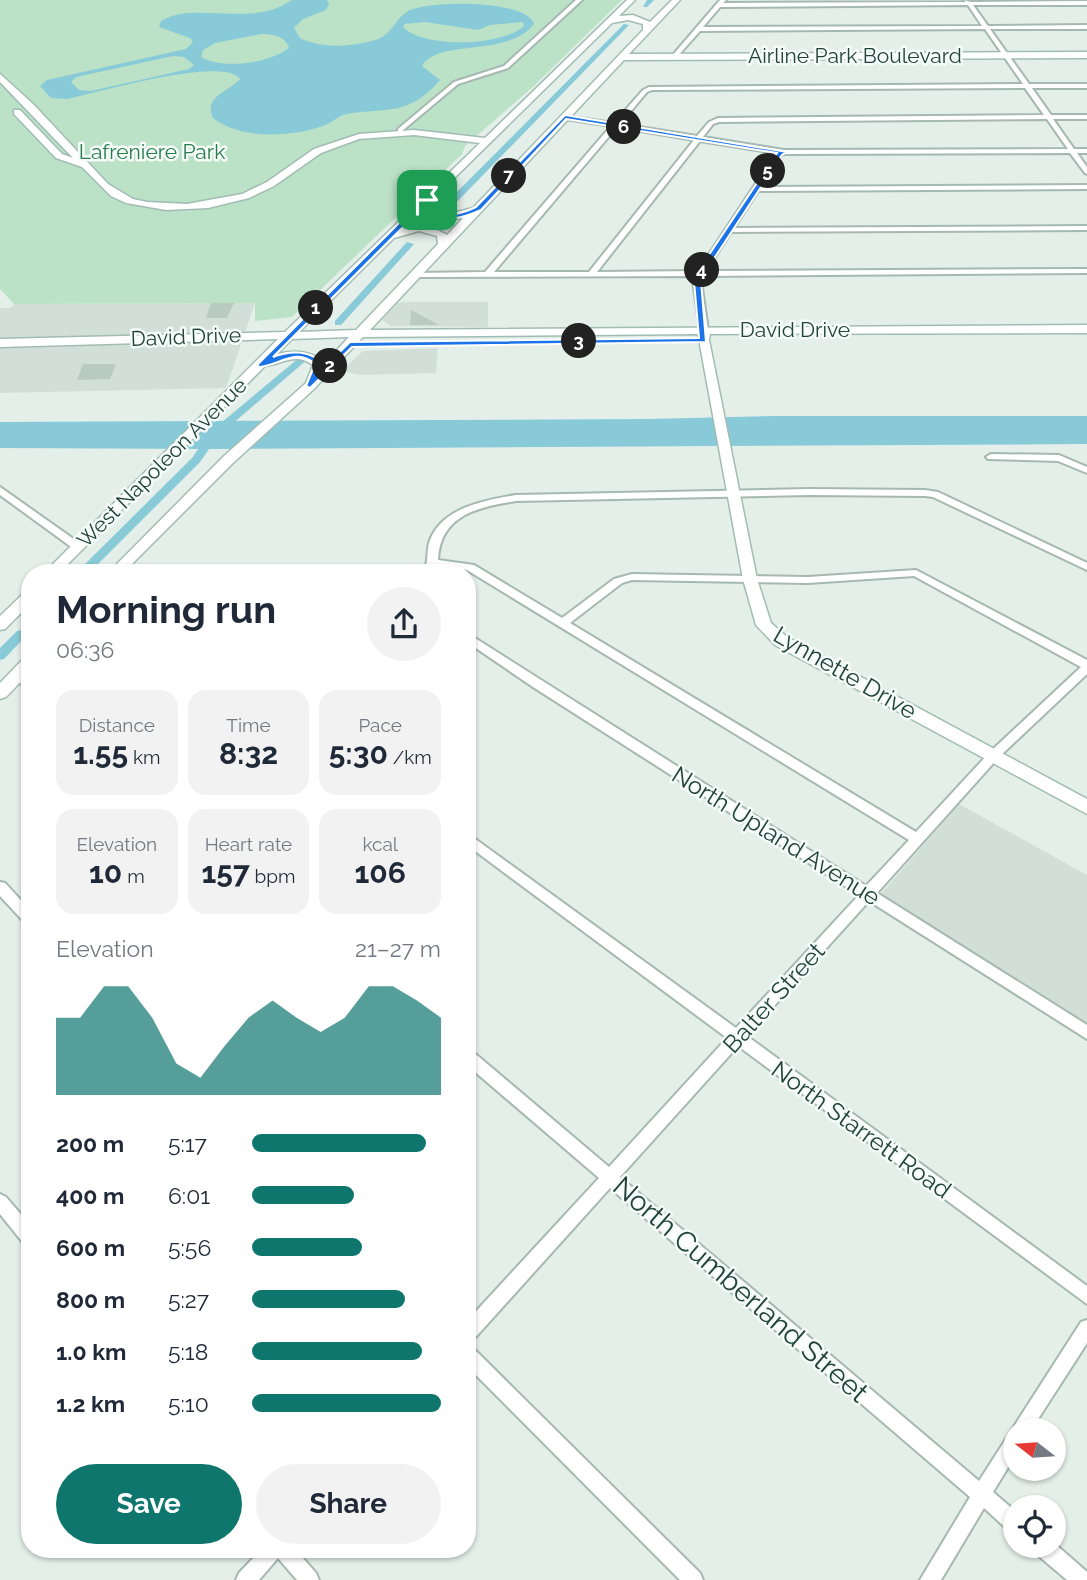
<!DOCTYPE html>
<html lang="en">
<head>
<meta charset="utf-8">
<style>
	body { margin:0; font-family:Raleway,sans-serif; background:#f2f2f3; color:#1f2937; height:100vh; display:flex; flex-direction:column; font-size:26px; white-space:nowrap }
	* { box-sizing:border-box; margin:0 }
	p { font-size:23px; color:#747a83 }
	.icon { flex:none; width:38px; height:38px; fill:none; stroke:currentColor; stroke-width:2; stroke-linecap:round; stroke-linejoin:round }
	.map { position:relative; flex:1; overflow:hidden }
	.side { position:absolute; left:21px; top:564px; width:455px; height:994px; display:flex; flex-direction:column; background:#fff; border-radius:28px; box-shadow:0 2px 5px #0004 }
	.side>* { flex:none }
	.needle { width:46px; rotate:287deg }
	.controls { position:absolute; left:1003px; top:1418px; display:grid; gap:14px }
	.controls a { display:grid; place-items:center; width:63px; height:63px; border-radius:50%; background:#fff; box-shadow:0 2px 5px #0004; font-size:35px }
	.pin { position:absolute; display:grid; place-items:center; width:60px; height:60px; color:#fff; margin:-30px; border-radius:14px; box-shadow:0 4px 10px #0006 }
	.km { position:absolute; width:35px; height:35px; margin:-18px; border-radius:50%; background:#222; color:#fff; font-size:19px; line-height:35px; text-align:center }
	.round { display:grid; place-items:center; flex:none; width:74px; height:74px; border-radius:37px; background:#f2f2f3 }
	.headline { display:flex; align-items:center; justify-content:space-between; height:119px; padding:0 35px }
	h1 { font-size:38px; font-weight:700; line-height:52px }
	.metrics { display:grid; grid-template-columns:repeat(3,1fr); gap:10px; height:119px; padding:7px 35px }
	.metrics div { display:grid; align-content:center; border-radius:18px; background:#f2f2f3; text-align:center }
	.metrics b { font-size:30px; font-weight:700 }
	.metrics small { font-size:19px; font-weight:400 }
	.metrics p { font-size:19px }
	.chart { height:196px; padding:14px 35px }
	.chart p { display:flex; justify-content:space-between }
	.chart svg { width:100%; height:126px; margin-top:7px; fill:#0f766e; opacity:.7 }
	.cta { display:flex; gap:14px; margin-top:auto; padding:14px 35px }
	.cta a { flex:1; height:80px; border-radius:42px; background:#0f766e; color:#fff; font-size:28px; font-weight:700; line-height:80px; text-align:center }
	.cta a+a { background:#f2f2f3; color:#1f2937 }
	ul { padding:0 35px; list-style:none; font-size:23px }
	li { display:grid; grid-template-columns:112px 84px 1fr; align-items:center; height:52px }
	li i { height:18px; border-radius:9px; background:#0f766e }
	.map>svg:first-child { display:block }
</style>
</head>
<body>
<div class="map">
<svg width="1087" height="1580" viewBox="0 0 1087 1580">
	<rect width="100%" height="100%" fill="#e4efea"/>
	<g fill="#d2dfd9">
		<polygon points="403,302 488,302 488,327 390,326 382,320 398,303"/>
		<polygon points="255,303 226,388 0,393 0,308 11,308 14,304"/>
		<polygon points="438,348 436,373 359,375 342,371 363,351"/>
		<polygon points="959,804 1087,875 1087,1030 879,896"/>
	</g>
	<polygon fill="#bbe2c6" points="0,0 622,0 534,86 465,146 462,154 292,317 255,321 255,303 14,304 0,289"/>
	<g fill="#88cad8" fill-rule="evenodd">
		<path d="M292,0H327L329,3L326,10L303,19L294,28L300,38C322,49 352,47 375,40C393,35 394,18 410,10C434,0 527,0 534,24C508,58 437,38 422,66L440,80C408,117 388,107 347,114C339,115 332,123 323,126C291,137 241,140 213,118C203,96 229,92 240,79C225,55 95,93 67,99L51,98L40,86L47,80L186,49L193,42L190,38L159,27L161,21C195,0 250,29 292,0ZM425,22L478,30L490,25L523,22L524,26C503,46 424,49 403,27L405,24ZM261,34C272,34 286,36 289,48C270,63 223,70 201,57L203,50L215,43ZM173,56L184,57L194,65L189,69L91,91L79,90L71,82L76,77Z"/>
		<polygon points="775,416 1087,416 1087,444 208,449 0,448 0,422 649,419"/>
	</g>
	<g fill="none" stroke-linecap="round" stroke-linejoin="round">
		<g fill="#88cad8" fill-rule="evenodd">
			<polygon points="647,0 654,0 647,7 643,7"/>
			<polygon points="624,24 629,25 451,208 445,208 445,204"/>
			<polygon points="407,242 414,244 341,325 335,325 335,321"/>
			<polygon points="300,357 308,359 218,436 200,462 90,572 77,572 192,458 210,432"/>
			<polygon points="21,630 27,634 25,637 4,659 0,660 0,648 17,631"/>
		</g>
	</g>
	<g fill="#b9cac3">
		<polygon points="211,303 234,303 227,318 206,318"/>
		<polygon points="411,310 439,325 410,325"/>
		<polygon points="83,364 116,364 110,379 77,380"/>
	</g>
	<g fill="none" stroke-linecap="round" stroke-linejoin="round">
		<g stroke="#a6b8b2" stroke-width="4">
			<g id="street">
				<polygon points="576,0 582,0 508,68 458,84 402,131 398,131 398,129 454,82 504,66"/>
				<path d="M720,0H726L723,3L966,2L964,0L971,2L1087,1V5H973L988,26L1087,25V29H990L1029,84H1087V88H1032L1051,115H1087V119H1053L1074,149H1087V153H1077L1087,167V174L1085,173L1070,153L785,154L781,155L761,187L1087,185V189L758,191L734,228L1087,226V230L731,232L706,271L1087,269V273L703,276L701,281L708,330L704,332L700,330L693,281L695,276L413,277V273H416L485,272L611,126L565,119L563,118V116L614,123L643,90L649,87L1023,84L985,29L700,31L676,58H672V56ZM968,5L982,26L703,27L720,7ZM1025,88L1044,115L718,118L709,122L697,136L620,124L647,92L652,90ZM1047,119L1068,149L784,150L703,137L713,124L719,122ZM617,127L694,140L589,272H494ZM700,141L776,153L698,271L597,272Z"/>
				<polygon points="991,454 1059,455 1087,467 1087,473 1058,461 988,459 986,457"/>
				<polygon points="0,487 82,545 82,549 74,549 0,495"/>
				<path d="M809,489L925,490L938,492L1087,563V570L933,497L925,496L809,495L516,501C478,507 440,515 438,560L474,565L562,618L614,579L632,574L808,577L916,570L1087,660V674L998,758L877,893L1087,1025V1039L869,901L747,1036L1087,1286V1304L738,1046L620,1177L979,1481L1081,1322L1087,1320V1343L1031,1430H1015V1456L993,1492L1015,1511V1532L1008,1530L984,1508L941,1580H920L970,1497L610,1188L473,1340L467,1342V1321L599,1178L467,1065V1050L472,1051L609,1167L727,1038L467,845V833L736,1028L859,895L533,687L467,642V633L866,886L909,840L467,570L437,567L434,572H424C429,562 426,550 430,540C443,507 486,500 516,495ZM914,576L1081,667L990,752L916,832L570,623L622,583L632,580L808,583Z"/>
				<polygon points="17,671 30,680 30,690 13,678 11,675"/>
				<polygon points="0,882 5,883 30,910 30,924 25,923 0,896"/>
				<polygon points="0,1194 6,1197 30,1225 30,1246 24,1244 0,1214"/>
				<polygon points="467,1346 473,1348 700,1573 703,1580 680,1580 467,1366"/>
				<polygon points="1054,1543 1087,1572 1087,1580 1067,1580 1034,1552 1032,1545 1054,1545"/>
				<polygon points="262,1549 295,1549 316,1573 319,1580 297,1580 278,1558 259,1580 236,1580 239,1573"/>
			</g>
		</g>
		<g stroke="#a1bcb3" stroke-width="3">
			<g id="secondary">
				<path d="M627,0H635L619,16L633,15L650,22L672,0H680L629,54L1087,52V58L624,60L370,330L1087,325V333L710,334L709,340L757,579L771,623L787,637L1087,799V814L775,645L756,625L743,579L698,334L363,337L314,389L234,462L124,572H109L224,456L306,383L313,365C295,352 283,364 265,366L60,572H45L278,339L0,347V339L285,332L480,143L414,135L359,139L321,153L274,186L249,198L208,208L166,210L126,203L111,196L82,167L56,158L14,114V110H20L62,154L73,158L0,82V74L33,104L108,184L133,199L147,202L187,204L242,194L267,182L314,149L359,134L414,130L485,138ZM628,20L643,24V30L473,208L449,214L430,211L432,200L612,23ZM420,212L443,220L463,218L447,235L430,226L404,227ZM419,231L437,236L438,244L356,330L299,332L394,238ZM349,337L325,363C311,350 295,350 277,354L292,339Z"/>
				<polygon points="30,590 30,604 5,629 0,630 0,616 25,592"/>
				<polygon points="30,657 30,672 6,697 0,699 0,683 24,658"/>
			</g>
		</g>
		<use href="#street" fill="#fff" fill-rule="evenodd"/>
		<use href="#secondary" fill="#fff" fill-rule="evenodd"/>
	</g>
	<path fill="#1a73e8" stroke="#fff" stroke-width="2" fill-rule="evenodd" d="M565,115L787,152L782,155L704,274L701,281L706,342L352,347L310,388L306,386L315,364C296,346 277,367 258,367V364L424,198L430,200L428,211C446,217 459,215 476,207ZM566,119L777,153L696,274L694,281L699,338L350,342L320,371L323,364C310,350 290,350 273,357L422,208L423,213C444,221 460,220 481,210Z"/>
	<g text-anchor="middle" stroke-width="5" stroke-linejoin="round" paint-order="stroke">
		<g font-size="21" fill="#21433a" stroke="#f5fbf8">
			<text x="855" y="63">Airline Park Boulevard</text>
			<text x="795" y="337">David Drive</text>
			<text transform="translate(186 337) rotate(-2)" y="7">David Drive</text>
			<text transform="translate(162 463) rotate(-45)" y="7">West Napoleon Avenue</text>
		</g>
		<g font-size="21" fill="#277e4a" stroke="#f5fbf8">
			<text x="152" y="159">Lafreniere Park</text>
		</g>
		<g font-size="24" fill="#21433a" stroke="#f5fbf8">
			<text transform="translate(845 673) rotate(30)" y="8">Lynnette Drive</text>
			<text transform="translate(776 836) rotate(32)" y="8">North Upland Avenue</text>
			<text transform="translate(774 998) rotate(-48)" y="8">Balter Street</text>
			<text transform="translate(861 1130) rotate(36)" y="8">North Starrett Road</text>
		</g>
		<g font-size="28" fill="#21433a" stroke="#f5fbf8">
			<text transform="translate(741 1289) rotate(41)" y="10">North Cumberland Street</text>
		</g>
	</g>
</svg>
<div class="controls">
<a><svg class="needle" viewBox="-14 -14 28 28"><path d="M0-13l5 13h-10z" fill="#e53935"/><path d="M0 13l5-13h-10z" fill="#747a83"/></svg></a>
<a><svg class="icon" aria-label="locate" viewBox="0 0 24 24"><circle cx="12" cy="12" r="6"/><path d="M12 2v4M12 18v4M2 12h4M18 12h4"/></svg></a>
</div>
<div class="pin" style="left:427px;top:200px;background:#1e9e55"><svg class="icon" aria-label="arrive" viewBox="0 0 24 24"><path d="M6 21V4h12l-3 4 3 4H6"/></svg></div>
<b class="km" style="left:316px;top:308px">1</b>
<b class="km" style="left:330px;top:366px">2</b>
<b class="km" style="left:579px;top:341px">3</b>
<b class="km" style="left:702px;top:270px">4</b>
<b class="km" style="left:768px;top:171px">5</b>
<b class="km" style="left:624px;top:127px">6</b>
<b class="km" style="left:509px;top:176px">7</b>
<section class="side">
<div class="headline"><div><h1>Morning run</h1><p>06:36</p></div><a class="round"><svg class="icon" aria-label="share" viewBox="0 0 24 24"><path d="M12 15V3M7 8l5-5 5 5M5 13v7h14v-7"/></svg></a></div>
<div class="metrics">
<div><p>Distance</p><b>1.55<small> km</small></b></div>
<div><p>Time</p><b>8:32</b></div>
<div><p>Pace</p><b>5:30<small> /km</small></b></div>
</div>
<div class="metrics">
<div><p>Elevation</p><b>10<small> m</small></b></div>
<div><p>Heart rate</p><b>157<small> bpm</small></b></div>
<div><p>kcal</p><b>106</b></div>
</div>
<div class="chart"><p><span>Elevation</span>21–27 m</p>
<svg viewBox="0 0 160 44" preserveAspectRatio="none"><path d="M0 44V17L10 17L20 6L30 6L40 17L50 33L60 38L70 27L80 17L90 11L100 17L110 22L120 17L130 6L140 6L150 11L160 17V44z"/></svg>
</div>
<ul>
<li><b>200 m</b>5:17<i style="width:92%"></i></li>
<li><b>400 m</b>6:01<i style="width:54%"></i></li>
<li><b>600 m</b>5:56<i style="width:58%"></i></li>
<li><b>800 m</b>5:27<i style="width:81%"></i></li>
<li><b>1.0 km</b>5:18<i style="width:90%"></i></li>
<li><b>1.2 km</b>5:10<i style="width:100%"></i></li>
</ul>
<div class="cta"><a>Save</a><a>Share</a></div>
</section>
</div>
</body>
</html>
